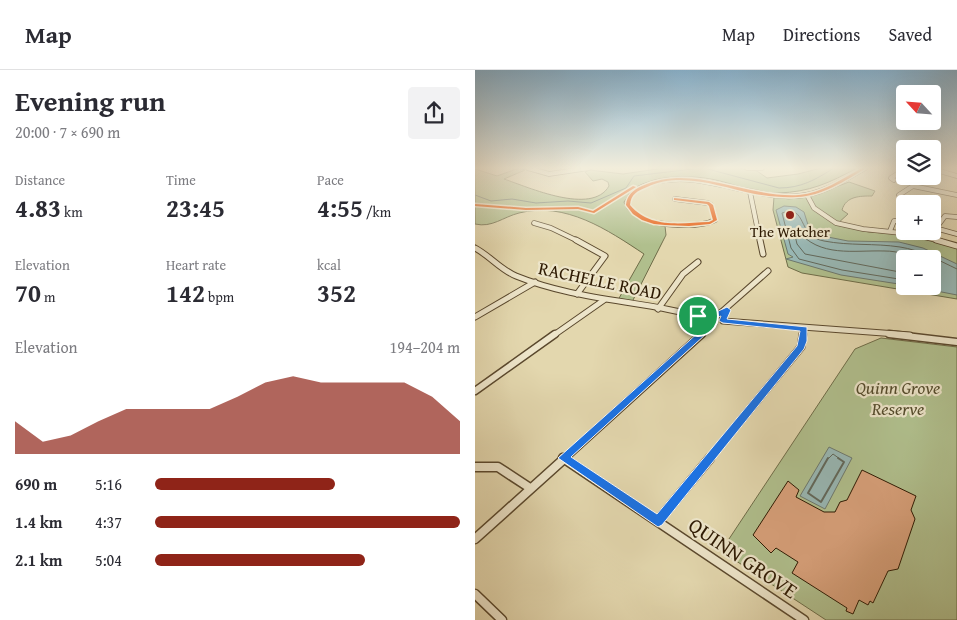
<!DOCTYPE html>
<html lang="en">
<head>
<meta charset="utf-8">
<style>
	body { margin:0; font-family:"Gentium Book Plus",serif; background:#f2f2f3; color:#2b2b33; height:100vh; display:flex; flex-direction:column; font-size:19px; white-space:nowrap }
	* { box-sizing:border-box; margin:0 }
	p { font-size:16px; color:#7c7c81 }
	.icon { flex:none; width:28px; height:28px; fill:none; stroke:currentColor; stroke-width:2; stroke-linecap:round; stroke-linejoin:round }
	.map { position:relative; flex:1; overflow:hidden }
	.side { display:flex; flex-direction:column; background:#fff; width:475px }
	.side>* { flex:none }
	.needle { width:32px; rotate:296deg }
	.tools { position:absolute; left:421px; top:15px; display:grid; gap:10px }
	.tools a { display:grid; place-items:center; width:45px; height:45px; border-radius:5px; background:#fff; box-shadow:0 5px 20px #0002; font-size:25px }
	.pin { position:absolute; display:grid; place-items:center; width:42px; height:42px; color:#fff; margin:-21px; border:2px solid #fff; border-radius:50%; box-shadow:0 1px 5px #0007 }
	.round { display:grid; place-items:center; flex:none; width:52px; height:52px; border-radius:5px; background:#f2f2f3 }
	.head { display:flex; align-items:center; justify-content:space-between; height:85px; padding:0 15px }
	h1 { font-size:28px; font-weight:800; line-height:38px }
	.figures { display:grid; grid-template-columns:repeat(3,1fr); gap:8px; height:85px; padding:5px 15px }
	.figures div { display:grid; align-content:center }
	.figures b { font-size:25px; font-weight:800 }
	.figures small { font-size:14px; font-weight:400 }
	.figures p { font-size:14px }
	.chart { height:140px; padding:10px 15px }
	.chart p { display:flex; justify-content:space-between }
	.chart svg { width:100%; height:90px; margin-top:5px; fill:#8f2418; opacity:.7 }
	ul { padding:0 15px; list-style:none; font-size:16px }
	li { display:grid; grid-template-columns:80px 60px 1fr; align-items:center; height:38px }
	li i { height:12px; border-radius:6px; background:#8f2418 }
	header { display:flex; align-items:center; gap:30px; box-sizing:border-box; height:70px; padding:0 25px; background:#fff; border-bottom:1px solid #e1e1e2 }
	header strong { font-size:24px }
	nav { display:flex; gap:28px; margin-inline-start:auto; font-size:18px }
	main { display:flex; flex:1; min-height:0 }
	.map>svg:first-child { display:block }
</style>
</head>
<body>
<header>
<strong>Map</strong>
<nav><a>Map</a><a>Directions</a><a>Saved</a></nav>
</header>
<main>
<section class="side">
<div class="head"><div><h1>Evening run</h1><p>20:00 · 7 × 690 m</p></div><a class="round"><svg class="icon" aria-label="share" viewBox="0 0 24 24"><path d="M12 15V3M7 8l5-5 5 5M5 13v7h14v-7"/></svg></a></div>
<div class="figures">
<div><p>Distance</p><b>4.83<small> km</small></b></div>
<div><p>Time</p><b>23:45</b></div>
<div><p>Pace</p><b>4:55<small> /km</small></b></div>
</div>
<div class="figures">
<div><p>Elevation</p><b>70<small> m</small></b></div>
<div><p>Heart rate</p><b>142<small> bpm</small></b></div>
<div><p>kcal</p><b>352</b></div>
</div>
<div class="chart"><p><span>Elevation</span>194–204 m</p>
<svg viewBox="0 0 160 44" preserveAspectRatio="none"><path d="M0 44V28L10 38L20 35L30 28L40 22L50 22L60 22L70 22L80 16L90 9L100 6L110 9L120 9L130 9L140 9L150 16L160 28V44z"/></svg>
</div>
<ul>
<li><b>690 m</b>5:16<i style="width:59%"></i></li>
<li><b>1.4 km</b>4:37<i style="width:100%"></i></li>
<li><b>2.1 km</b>5:04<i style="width:69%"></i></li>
</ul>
</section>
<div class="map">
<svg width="482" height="550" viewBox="0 0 482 550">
	<rect width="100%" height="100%" fill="#e3d7ae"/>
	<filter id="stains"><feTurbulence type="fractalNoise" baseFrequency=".004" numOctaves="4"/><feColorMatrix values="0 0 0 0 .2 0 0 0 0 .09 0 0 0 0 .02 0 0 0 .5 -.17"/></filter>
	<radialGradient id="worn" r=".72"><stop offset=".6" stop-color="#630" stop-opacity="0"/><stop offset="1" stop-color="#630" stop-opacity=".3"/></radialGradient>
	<g fill="#b0bf8d" stroke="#6e6c48" fill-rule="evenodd">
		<path d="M44,98L50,100L29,109C53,117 117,146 134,116L133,112L127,109L118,111L110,102L115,100L148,104L189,98H264L282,101L292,108L323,104L346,98H382C354,113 335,122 303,123C279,124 258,113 236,109C208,104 165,106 149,132C154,149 174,152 190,156L191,165L157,232L143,230L169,184C133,160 90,131 44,143C28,147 17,158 0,154V99L22,106Z"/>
		<path d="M374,112L400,121L397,126C385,126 371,126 367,140L373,144L361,155L394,162L429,164L482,177V229L327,203L313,197L298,140L299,127L339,125ZM430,189H458V216H430Z"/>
		<polygon points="406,268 482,277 482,550 351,550 246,481 380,279"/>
	</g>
	<g fill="#98b7b4" stroke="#6d786d">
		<polygon points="309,136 321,137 329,142 334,158 343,165 373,171 424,172 448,178 482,194 482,225 436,216 458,216 458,189 430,189 430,215 366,205 311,189 318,187 313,184 301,140"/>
		<polygon points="354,377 377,388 350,439 325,426"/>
	</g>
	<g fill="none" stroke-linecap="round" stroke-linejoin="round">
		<g stroke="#62685b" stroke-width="1">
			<path d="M430,203L330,184L322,174L319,161L322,160C345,188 378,180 410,181C422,181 434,185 445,189"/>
			<path d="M430,210L367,200L324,189L316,178L307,143C333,134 321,166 349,171C375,176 399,173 425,177C445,180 463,190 482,199"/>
			<polyline points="353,389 358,384 365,389"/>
		</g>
		<polyline stroke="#62685b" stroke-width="2" points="353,388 333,423 346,432 369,392 363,388"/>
		<g stroke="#6d786d" stroke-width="1">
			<path d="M229,98L304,118C326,118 340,110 359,98"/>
			<polyline points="0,125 16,131 37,129 61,133 93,131 116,133 151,118 159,106 226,98"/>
		</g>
	</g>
	<polygon fill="#d8a07a" stroke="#2d1902" points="387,400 441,426 436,440 440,449 423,499 413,501 398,533 395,531 393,535 384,530 378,544 371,541 372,538 317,503 323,492 301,478 296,483 278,465 313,411 324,420 321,427 349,442 360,442 365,432 372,430"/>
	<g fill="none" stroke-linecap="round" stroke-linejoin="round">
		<g stroke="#5a482d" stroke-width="5.5">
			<g id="minor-far3">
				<polyline points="53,98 74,104 114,98"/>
				<polyline points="272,98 287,98"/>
				<polyline points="458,99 482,106"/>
				<polyline points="419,110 416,108 430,99"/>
				<polyline points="275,122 285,171"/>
				<polyline points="332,125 339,138 361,153 388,159 436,164 466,171"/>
				<polyline points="424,125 438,116 482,125"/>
				<path d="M200,129L233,133L236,135L240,150C226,158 182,156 167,148C161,145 157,140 153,135C154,124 160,120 169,116C207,100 247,117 285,123C298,126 311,127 323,126C348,124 369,110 390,98"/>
				<polyline points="59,153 76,158 103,171"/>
				<polyline points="460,158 482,164"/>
				<polyline points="461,158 470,146 482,147"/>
				<polyline points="415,161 419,151 430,151"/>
			</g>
		</g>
		<g stroke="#5a482d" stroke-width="7">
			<g id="minor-far2">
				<polyline points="101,170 130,186 102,224"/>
				<polyline points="285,170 288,184"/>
				<polyline points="461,170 482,176"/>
				<path d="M0,178C15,186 26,200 41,206C105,232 172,230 236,250"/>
				<polyline points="183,239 208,204 223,192"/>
				<polyline points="242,246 293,201"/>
				<polyline points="0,247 60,212"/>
				<polyline points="248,251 435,265"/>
				<polyline points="79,265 129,230"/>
				<polyline points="225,265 239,253"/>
				<polyline points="328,265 329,259"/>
			</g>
		</g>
		<g stroke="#5a482d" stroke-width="9">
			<g id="minor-far1">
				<polyline points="414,264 482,272"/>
				<polyline points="0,321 80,264"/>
				<polyline points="89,389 227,264"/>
				<polyline points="234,389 326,277 328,264"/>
			</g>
		</g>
		<g stroke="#5a482d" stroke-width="11">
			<g id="minor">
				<polyline points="88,388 329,550"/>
				<polyline points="0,397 23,397 55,418"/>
				<polyline points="183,451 235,388"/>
				<polyline points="0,469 90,388"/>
				<polyline points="0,524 27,550"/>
			</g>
		</g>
		<use href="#minor-far3" stroke="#ede5ca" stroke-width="4"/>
		<use href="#minor-far2" stroke="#ede5ca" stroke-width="5"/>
		<use href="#minor-far1" stroke="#ede5ca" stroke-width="6"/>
		<use href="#minor" stroke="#ede5ca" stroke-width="8"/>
		<g stroke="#ede5ca" stroke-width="3">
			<g id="cycleway">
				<path d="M387,98H391C370,111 347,126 322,127C308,128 294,126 280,124C245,117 206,101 172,117C162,121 156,124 155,135C175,159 206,153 234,152L238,150L234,136L232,134L200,130H199V128L234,132L238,135L242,150L235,154L214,156L190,155L179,154L167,150L158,144L151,135C152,125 158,120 167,116C208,98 245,115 286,122C298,124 311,126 324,125C347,123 367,109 387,98Z"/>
				<polygon points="158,116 161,117 119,143 103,139 51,140 0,136 0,134 51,138 103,137 118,141"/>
			</g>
		</g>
		<use href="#cycleway" fill="#e8590c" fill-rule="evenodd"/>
	</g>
	<linearGradient id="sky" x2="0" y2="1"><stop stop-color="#88b5d3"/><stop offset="0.56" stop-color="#f2eddb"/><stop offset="1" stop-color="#f2eddb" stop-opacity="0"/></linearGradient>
	<rect width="482" height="175" fill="url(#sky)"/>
	<path fill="#1a73e8" stroke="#fff" fill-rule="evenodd" d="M252,237L256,240L252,249L332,257V271L329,279L187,455L183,457L83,388L234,253L220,248V244H237ZM246,246L244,251L248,253L325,261L322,276L182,444L96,387L242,254V251L237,249Z"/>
	<circle fill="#8f2418" stroke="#ede5ca" stroke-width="2" cx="315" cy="145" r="5"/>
	<g text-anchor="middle" stroke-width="4.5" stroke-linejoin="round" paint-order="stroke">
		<g font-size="15" fill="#2d1902" stroke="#ede5ca">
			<text x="315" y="167">The Watcher</text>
		</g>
		<g font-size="18" fill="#2d1902" stroke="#ede5ca">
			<text transform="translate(125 211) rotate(12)" y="6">RACHELLE ROAD</text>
		</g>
		<g font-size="18" font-style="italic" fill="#544b2c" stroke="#ede5ca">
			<text x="423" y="324">Quinn Grove<tspan x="423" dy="21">Reserve</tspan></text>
		</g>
		<g font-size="21" fill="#2d1902" stroke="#ede5ca">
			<text transform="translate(268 488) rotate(34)" y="7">QUINN GROVE</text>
		</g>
	</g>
	<rect width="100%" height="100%" filter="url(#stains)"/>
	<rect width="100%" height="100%" fill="url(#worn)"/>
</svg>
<div class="tools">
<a><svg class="needle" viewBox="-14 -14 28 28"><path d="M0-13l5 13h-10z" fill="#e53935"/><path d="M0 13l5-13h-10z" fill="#7c7c81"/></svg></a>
<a><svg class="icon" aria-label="layers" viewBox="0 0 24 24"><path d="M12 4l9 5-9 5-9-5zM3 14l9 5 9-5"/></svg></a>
<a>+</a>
<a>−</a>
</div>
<div class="pin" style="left:223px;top:246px;background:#1e9e55"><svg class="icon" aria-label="arrive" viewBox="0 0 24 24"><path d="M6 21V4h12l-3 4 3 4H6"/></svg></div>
</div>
</main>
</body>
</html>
